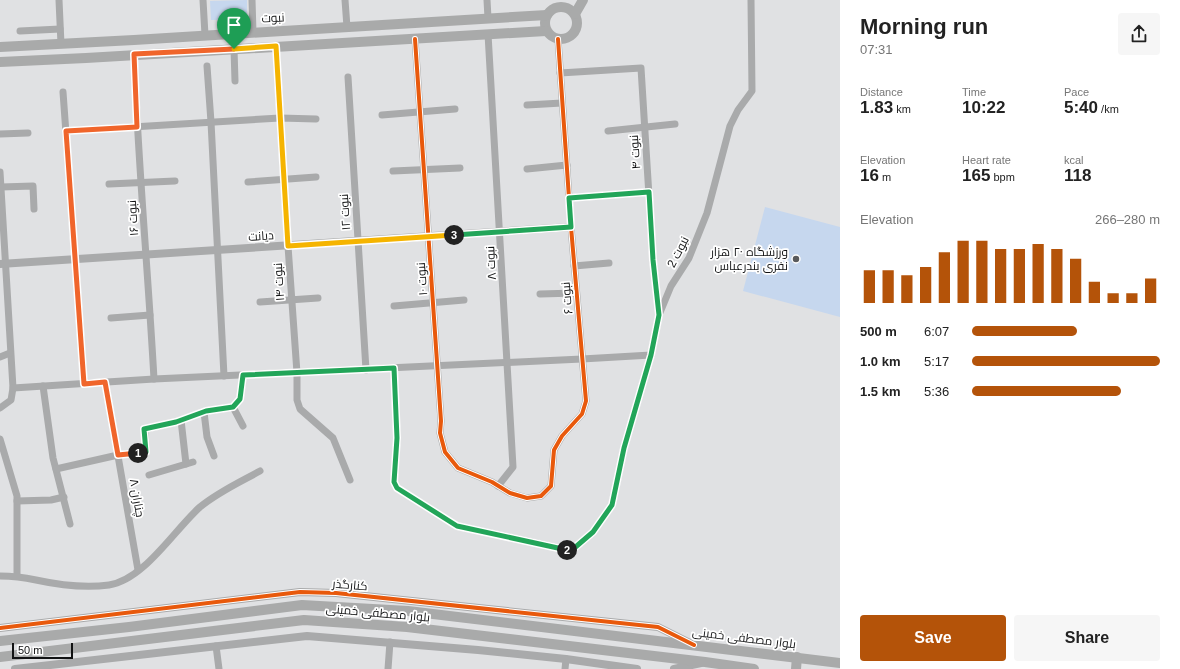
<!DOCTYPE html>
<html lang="en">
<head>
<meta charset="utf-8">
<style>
	body { margin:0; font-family:Helvetica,Cairo,sans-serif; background:#f6f6f6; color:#222; height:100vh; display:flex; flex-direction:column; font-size:15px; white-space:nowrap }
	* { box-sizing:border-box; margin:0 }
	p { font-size:13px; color:#767676 }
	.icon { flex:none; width:22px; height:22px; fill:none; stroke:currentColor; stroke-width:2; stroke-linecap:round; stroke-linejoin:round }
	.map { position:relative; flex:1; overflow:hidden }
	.sheet { display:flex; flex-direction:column; background:#fff; width:340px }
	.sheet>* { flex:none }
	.scale { position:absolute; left:12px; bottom:10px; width:61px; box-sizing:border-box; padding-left:4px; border:2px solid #111213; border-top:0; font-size:11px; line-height:14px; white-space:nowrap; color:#111213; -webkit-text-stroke:3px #fff; paint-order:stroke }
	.pin { position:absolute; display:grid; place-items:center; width:34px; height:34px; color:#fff; margin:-41px -17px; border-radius:50% 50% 50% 0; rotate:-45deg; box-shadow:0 0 4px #0007 }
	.pin .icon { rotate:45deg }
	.km { position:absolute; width:20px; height:20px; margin:-10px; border-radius:50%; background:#222; color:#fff; font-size:11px; line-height:20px; text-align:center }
	.round { display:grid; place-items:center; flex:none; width:42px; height:42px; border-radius:4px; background:#f6f6f6 }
	.summary { display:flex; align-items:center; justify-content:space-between; height:68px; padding:0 20px }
	h1 { font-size:22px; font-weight:700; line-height:30px }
	.metrics { display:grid; grid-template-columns:repeat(3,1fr); gap:6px; height:68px; padding:4px 20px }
	.metrics div { display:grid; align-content:center }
	.metrics b { font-size:17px; font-weight:700 }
	.metrics small { font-size:11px; font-weight:400 }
	.metrics p { font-size:11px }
	.chart { height:112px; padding:8px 20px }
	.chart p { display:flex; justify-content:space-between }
	.chart svg { width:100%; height:72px; margin-top:4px; stroke:#b45309; stroke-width:6 }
	.primary-button { display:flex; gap:8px; margin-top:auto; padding:8px 20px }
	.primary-button a { flex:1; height:46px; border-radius:4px; background:#b45309; color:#fff; font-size:16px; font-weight:700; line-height:46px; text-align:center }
	.primary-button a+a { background:#f6f6f6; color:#222 }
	ul { padding:0 20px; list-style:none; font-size:13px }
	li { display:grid; grid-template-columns:64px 48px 1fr; align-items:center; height:30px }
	li i { height:10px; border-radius:5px; background:#b45309 }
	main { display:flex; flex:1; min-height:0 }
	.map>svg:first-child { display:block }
</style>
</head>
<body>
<main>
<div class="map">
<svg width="840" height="669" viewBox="0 0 840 669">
	<rect width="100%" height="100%" fill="#e0e1e3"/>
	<g fill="#c6d7ee">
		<polygon points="247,0 247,19 211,20 210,1"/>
		<polygon points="765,207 840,227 840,317 743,291"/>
	</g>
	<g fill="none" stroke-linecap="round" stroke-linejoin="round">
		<g stroke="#a9aaab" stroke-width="7">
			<polyline points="59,0 61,44"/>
			<polyline points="203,0 205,35"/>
			<polyline points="252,0 253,32"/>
			<polyline points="345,0 347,27"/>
			<polyline points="487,0 488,18"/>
			<polyline points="20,31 60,29"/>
			<polyline points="488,34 513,467 498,486"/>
			<polyline points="415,39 441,421 440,433 445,452 458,468 492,482 510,493 527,498 541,496 551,486 554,450 562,436 582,414 586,401 571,227 558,39"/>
			<polyline points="276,46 288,246 297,373 297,400 300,409 333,438 350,480"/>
			<polyline points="234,49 235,81"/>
			<path d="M134,54C138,163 148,271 154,379"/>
			<polyline points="207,66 211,122 224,376"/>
			<polyline points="560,73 641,68 653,260 659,313"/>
			<polyline points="348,77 366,370"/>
			<polyline points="63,92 84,383"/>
			<polyline points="527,105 562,103"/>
			<polyline points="382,115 455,109"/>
			<polyline points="66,131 280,118 316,119"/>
			<polyline points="608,131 675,124"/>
			<polyline points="0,134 28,133"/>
			<polyline points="527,169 567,165"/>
			<polyline points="393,171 460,168"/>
			<polyline points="0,172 13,388 11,400 0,408"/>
			<polyline points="248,182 316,177"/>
			<polyline points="109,184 175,181"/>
			<polyline points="1,187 33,186 34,209"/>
			<polyline points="569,198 649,192"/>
			<polyline points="574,266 609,263"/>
			<polyline points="540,294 576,293"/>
			<polyline points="260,302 318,298"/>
			<polyline points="394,306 464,300"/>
			<polyline points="111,318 150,315"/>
			<polyline points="0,357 10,353"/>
			<polyline points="394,368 397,438 394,482 397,488 457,526 569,550 572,550 593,532 612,505 624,448 651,355 659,315 671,286 689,258 707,213 730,126 738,110 752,91 751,0"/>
			<polyline points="105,382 138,570"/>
			<polyline points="43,386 53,458 70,524"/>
			<polyline points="13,388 154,379 582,359 651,355"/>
			<polyline points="233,407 243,426"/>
			<polyline points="204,412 207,437 214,456"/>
			<polyline points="181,420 186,464"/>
			<polyline points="0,439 17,496 17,576"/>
			<polyline points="56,469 118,455 146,452 145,429 176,422 206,411 233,407 240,399 243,375"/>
			<polyline points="149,475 193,462"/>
			<polyline points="17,501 51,500 64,497"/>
			<path d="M0,576C15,576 22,577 36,580C59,585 86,588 109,585C144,580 175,529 200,507C218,492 240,482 260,471"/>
			<polyline points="216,646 219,669"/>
			<polyline points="388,669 390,642"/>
			<polyline points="565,669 566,659"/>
		</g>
		<g stroke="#a9aaab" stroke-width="8">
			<polyline points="0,264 571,227"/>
			<polyline points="0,628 300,592 336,593 658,627 690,643"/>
			<polyline points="15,669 307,636 478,650 566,659 637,669"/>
			<polyline points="674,669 701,663"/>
		</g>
		<g stroke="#a9aaaa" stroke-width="10">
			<circle cx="561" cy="23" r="16"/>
			<polyline points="575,14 583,0"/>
			<polyline points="0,47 134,40 547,15"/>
			<polyline points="0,62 86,58 546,31"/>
			<polyline points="0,641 129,627 302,605 408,611 840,663"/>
			<polyline points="0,657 304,620 407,627 705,662 754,669"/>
			<polyline points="796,669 797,657"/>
		</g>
		<g stroke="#fff" stroke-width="6">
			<g id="cycleway">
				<polyline points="415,39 441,421 440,433 445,452 458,468 492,482 510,493 527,498 541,496 551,486 554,450 562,436 582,414 586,401 571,227 558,39"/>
				<polyline points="0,628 300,592 336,593 658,627 694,645"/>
			</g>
		</g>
		<use href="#cycleway" stroke="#e8590c" stroke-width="4"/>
	</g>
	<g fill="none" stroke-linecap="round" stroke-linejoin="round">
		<g stroke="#fff" stroke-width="8">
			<polyline id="split-1" points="138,453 118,455 105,382 84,384 66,131 137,127 134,54 234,49"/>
		</g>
		<g stroke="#fff" stroke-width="8">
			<polyline id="split-2" points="138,453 146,452 144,429 176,422 206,411 233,407 240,399 243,375 394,368 397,438 394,482 397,488 457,526 567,550"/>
		</g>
		<g stroke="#fff" stroke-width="8">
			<polyline id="split-3" points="454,235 571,227 569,198 649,192 653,260 659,315 651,355 624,448 612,505 593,532 572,550 567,550"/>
		</g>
		<g stroke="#fff" stroke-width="8">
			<polyline id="split-4" points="234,49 276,46 288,246 454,235"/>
		</g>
		<use href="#split-1" stroke="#f0652b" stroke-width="5"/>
		<use href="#split-2" stroke="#22a559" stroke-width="5"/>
		<use href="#split-3" stroke="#22a559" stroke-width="5"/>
		<use href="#split-4" stroke="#f5b400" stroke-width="5"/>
	</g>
	<circle fill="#595a5c" stroke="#fff" stroke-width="1.5" cx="796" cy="259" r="4"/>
	<g text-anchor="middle" stroke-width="3.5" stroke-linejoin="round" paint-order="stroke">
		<g font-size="12" fill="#111213" stroke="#fff">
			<text transform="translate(273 18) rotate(-3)" y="4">نبوت</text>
			<text transform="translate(635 152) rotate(-94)" y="4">نبوت ۴</text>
			<text transform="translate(345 212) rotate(-94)" y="4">نبوت ۱۲</text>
			<text transform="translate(133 218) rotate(-94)" y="4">نبوت ۱۶</text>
			<text transform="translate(261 236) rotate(-4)" y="4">دیانت</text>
			<text transform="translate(678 252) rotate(-63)" y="4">نبوت 2</text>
			<text transform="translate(491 263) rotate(-93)" y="4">نبوت ۸</text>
			<text transform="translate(422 279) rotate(-94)" y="4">نبوت ۱۰</text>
			<text transform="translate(279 282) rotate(-94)" y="4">نبوت ۱۴</text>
			<text transform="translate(567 298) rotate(-95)" y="4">نبوت ۶</text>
			<text transform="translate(137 498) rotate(80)" y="4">چناران ۸</text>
			<text transform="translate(350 585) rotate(5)" y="4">کنارگذر</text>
			<text transform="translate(378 613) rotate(5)" y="4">بلوار مصطفی خمینی</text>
			<text transform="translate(744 638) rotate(7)" y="4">بلوار مصطفی خمینی</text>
		</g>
		<g font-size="12" fill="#111213" stroke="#fff" text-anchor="end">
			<text x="788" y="256">ورزشگاه ۲۰ هزار<tspan x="788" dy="14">نفری بندرعباس</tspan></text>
		</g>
	</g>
</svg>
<div class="scale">50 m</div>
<div class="pin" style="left:234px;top:49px;background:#1e9e55"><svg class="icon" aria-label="arrive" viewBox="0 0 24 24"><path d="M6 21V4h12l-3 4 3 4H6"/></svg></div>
<b class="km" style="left:138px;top:453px">1</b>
<b class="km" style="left:567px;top:550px">2</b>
<b class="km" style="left:454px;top:235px">3</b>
</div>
<section class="sheet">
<div class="summary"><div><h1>Morning run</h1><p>07:31</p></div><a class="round"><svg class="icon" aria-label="share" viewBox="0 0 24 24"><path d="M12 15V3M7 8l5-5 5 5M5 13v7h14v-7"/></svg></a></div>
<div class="metrics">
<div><p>Distance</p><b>1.83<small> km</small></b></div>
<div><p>Time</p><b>10:22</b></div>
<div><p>Pace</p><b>5:40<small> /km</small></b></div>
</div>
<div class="metrics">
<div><p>Elevation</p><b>16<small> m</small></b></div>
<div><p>Heart rate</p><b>165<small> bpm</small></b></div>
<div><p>kcal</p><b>118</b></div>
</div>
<div class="chart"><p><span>Elevation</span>266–280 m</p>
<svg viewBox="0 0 160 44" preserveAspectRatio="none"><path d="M5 44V24M15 44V24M25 44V27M35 44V22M45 44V13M55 44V6M65 44V6M75 44V11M85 44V11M95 44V8M105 44V11M115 44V17M125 44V31M135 44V38M145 44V38M155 44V29"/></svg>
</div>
<ul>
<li><b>500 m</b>6:07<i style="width:56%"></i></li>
<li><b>1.0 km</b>5:17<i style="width:100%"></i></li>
<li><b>1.5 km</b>5:36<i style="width:79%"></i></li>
</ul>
<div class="primary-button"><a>Save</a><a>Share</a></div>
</section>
</main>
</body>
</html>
